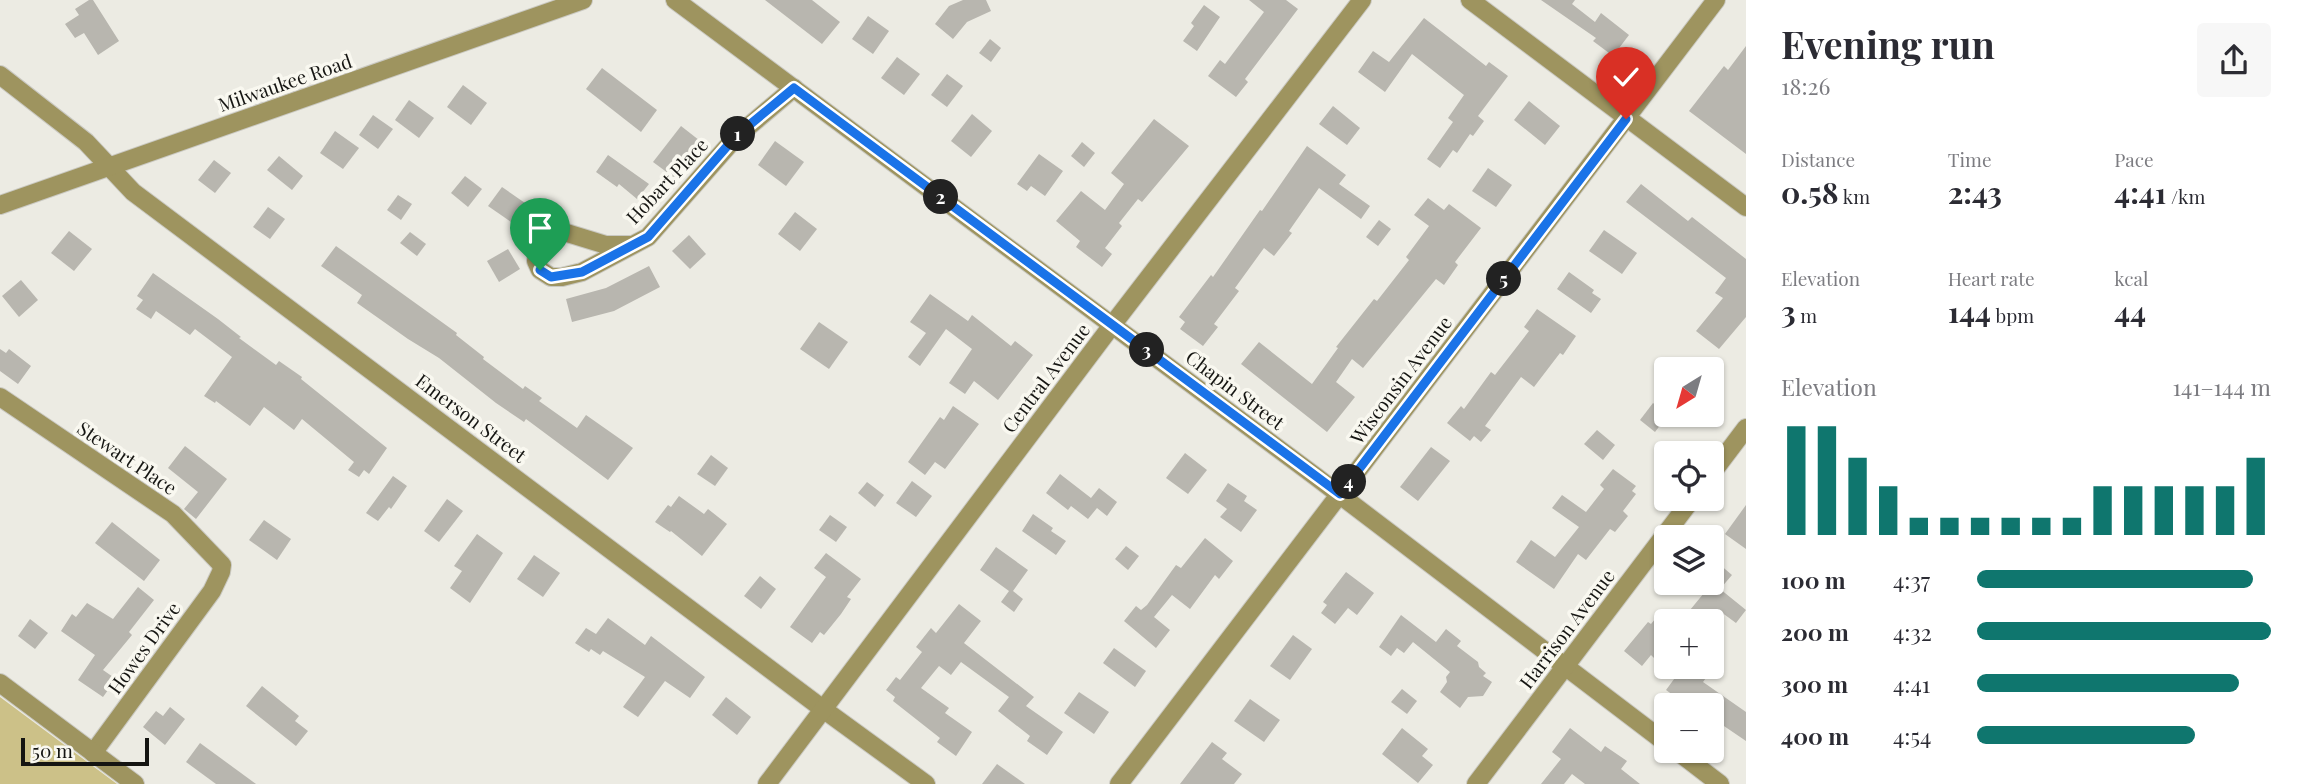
<!DOCTYPE html>
<html lang="en">
<head>
<meta charset="utf-8">
<style>
	body { margin:0; font-family:"Playfair Display",serif; background:#f7f7f7; color:#2b2b33; height:100vh; display:flex; flex-direction:column; font-size:26px; white-space:nowrap }
	* { box-sizing:border-box; margin:0 }
	p { font-size:23px; color:#7c7c81 }
	.icon { flex:none; width:38px; height:38px; fill:none; stroke:currentColor; stroke-width:2; stroke-linecap:round; stroke-linejoin:round }
	.map { position:relative; flex:1; overflow:hidden }
	.side { display:flex; flex-direction:column; background:#fff; width:560px }
	.side>* { flex:none }
	.needle { width:46px; rotate:217deg }
	.tools { position:absolute; left:1654px; top:357px; display:grid; gap:14px }
	.tools a { display:grid; place-items:center; width:70px; height:70px; border-radius:7px; background:#fff; box-shadow:0 2px 5px #0004; font-size:35px }
	.scale { position:absolute; left:21px; bottom:18px; width:128px; box-sizing:border-box; padding-left:7px; border:4px solid #151512; border-top:0; font-size:19px; line-height:24px; white-space:nowrap; color:#151512; -webkit-text-stroke:5px #f9f8f0; paint-order:stroke }
	.pin { position:absolute; display:grid; place-items:center; width:60px; height:60px; color:#fff; margin:-72px -30px; border-radius:50% 50% 50% 0; rotate:-45deg; box-shadow:0 0 7px #0007 }
	.pin .icon { rotate:45deg }
	.km { position:absolute; width:35px; height:35px; margin:-18px; border-radius:50%; background:#222; color:#fff; font-size:19px; line-height:35px; text-align:center }
	.round { display:grid; place-items:center; flex:none; width:74px; height:74px; border-radius:7px; background:#f7f7f7 }
	.summary { display:flex; align-items:center; justify-content:space-between; height:119px; padding:0 35px }
	h1 { font-size:38px; font-weight:700; line-height:52px }
	.figures { display:grid; grid-template-columns:repeat(3,1fr); gap:10px; height:119px; padding:7px 35px }
	.figures div { display:grid; align-content:center }
	.figures b { font-size:30px; font-weight:700 }
	.figures small { font-size:19px; font-weight:400 }
	.figures p { font-size:19px }
	.chart { height:196px; padding:14px 35px }
	.chart p { display:flex; justify-content:space-between }
	.chart svg { width:100%; height:126px; margin-top:7px; stroke:#0f766e; stroke-width:6 }
	ul { padding:0 35px; list-style:none; font-size:23px }
	li { display:grid; grid-template-columns:112px 84px 1fr; align-items:center; height:52px }
	li i { height:18px; border-radius:9px; background:#0f766e }
	main { display:flex; flex:1; min-height:0 }
	.map>svg:first-child { display:block }
</style>
</head>
<body>
<main>
<div class="map">
<svg width="1746" height="784" viewBox="0 0 1746 784">
	<rect width="100%" height="100%" fill="#ecebe3"/>
	<polygon fill="#ccc188" points="0,697 117,784 0,784"/>
	<g fill="#b8b6af">
		<polygon points="89,0 93,0 119,41 98,55 84,33 75,38 65,24 79,15 75,9"/>
		<polygon points="765,0 812,0 840,22 822,44"/>
		<polygon points="963,0 986,0 991,11 967,22 953,39 935,24 949,6"/>
		<polygon points="1249,0 1286,0 1298,9 1245,79 1248,82 1236,97 1208,76 1220,60 1225,64 1264,12"/>
		<polygon points="1541,0 1575,0 1572,4 1595,22 1601,13 1629,35 1613,56 1593,41 1596,38"/>
		<polygon points="1204,5 1220,17 1197,51 1183,41 1194,26 1191,23"/>
		<polygon points="868,16 889,31 873,54 852,39"/>
		<polygon points="1424,18 1486,66 1489,62 1508,76 1478,116 1484,121 1473,136 1470,134 1457,153 1453,150 1440,168 1427,159 1453,122 1448,118 1464,95 1412,54 1385,92 1358,72 1373,51 1389,62"/>
		<polygon points="990,39 1001,48 991,62 979,53"/>
		<polygon points="1746,46 1746,154 1689,111 1724,66 1728,70"/>
		<polygon points="897,57 920,74 904,95 881,78"/>
		<polygon points="602,68 657,110 641,132 586,89"/>
		<polygon points="947,74 963,86 947,107 931,95"/>
		<polygon points="463,85 487,103 471,125 447,107"/>
		<polygon points="409,100 434,118 419,138 395,120"/>
		<polygon points="1529,101 1560,126 1545,145 1514,120"/>
		<polygon points="1333,106 1360,128 1347,145 1319,124"/>
		<polygon points="972,114 992,131 971,157 951,141"/>
		<polygon points="373,115 393,129 378,149 359,135"/>
		<polygon points="1154,119 1189,146 1142,202 1138,199 1119,223 1122,226 1105,248 1112,254 1102,267 1076,247 1080,241 1056,221 1081,191 1105,210 1124,184 1111,173"/>
		<polygon points="681,126 704,144 676,179 653,162"/>
		<polygon points="335,131 359,148 343,169 320,153"/>
		<polygon points="775,141 804,162 786,186 758,165"/>
		<polygon points="1082,142 1095,153 1084,167 1071,156"/>
		<polygon points="1307,146 1346,175 1339,184 1370,206 1361,219 1319,188 1289,231 1292,233 1274,256 1264,248 1235,288 1239,291 1214,324 1218,327 1203,346 1180,329 1185,322 1179,317 1211,275 1213,277 1260,210 1262,211"/>
		<polygon points="1039,154 1063,171 1045,196 1031,186 1027,191 1017,184"/>
		<polygon points="608,155 649,184 637,199 619,184 617,187 596,172"/>
		<polygon points="279,156 303,176 292,190 267,170"/>
		<polygon points="214,160 231,173 215,193 198,180"/>
		<polygon points="1488,168 1512,185 1496,207 1472,191"/>
		<polygon points="465,176 482,189 468,207 451,193"/>
		<polygon points="1641,184 1688,221 1692,217 1746,259 1746,317 1719,349 1696,331 1723,298 1715,293 1726,278 1626,202"/>
		<polygon points="502,187 525,203 511,222 488,206"/>
		<polygon points="398,195 412,204 401,220 387,210"/>
		<polygon points="1428,198 1444,210 1449,204 1481,228 1455,262 1458,265 1444,285 1436,279 1363,368 1352,359 1336,382 1355,397 1327,432 1241,364 1259,342 1312,384 1338,348 1336,347 1374,299 1377,301 1409,260 1406,257 1429,226 1414,215"/>
		<polygon points="268,207 285,219 270,239 253,227"/>
		<polygon points="795,212 817,229 800,251 778,234"/>
		<polygon points="1379,220 1391,229 1378,246 1366,237"/>
		<polygon points="1604,230 1637,253 1622,274 1589,251"/>
		<polygon points="69,231 92,249 74,271 51,253"/>
		<polygon points="410,232 426,244 417,256 400,243"/>
		<polygon points="689,235 706,254 690,269 672,251"/>
		<polygon points="336,246 457,333 456,335 484,357 483,359 523,389 525,386 542,398 539,401 577,428 586,415 633,448 608,480 526,419 524,422 496,403 439,358 408,339 357,303 362,295 321,266"/>
		<polygon points="508,249 520,269 499,282 487,261"/>
		<polygon points="649,266 660,287 614,311 572,322 566,299 606,288"/>
		<polygon points="1569,272 1594,290 1592,293 1601,299 1591,313 1557,289"/>
		<polygon points="153,273 218,319 241,337 239,338 276,365 279,361 302,377 301,379 387,448 369,474 364,470 359,477 348,470 354,462 302,419 294,430 264,407 250,426 216,401 215,403 204,396 232,357 195,329 190,335 156,311 151,319 136,309 143,300 137,296"/>
		<polygon points="21,280 38,300 19,317 2,296"/>
		<polygon points="930,294 968,321 972,315 1011,346 1015,341 1033,355 998,400 974,381 965,394 949,383 972,349 946,329 920,366 908,357 926,333 910,322"/>
		<polygon points="1537,309 1576,336 1563,355 1560,353 1534,387 1521,377 1485,426 1491,430 1481,442 1474,436 1470,441 1447,423 1461,406 1464,409 1491,372 1495,375 1529,331 1524,327"/>
		<polygon points="819,322 848,342 829,369 800,349"/>
		<polygon points="0,349 6,353 9,349 31,366 18,384 0,371"/>
		<polygon points="1653,403 1668,415 1655,432 1640,420"/>
		<polygon points="953,406 979,424 945,469 935,462 925,475 908,462 940,417 944,420"/>
		<polygon points="1597,430 1615,445 1603,460 1584,444"/>
		<polygon points="185,446 227,479 196,519 184,509 198,492 168,468"/>
		<polygon points="1431,447 1450,461 1418,501 1400,487"/>
		<polygon points="1185,453 1207,470 1188,494 1166,478"/>
		<polygon points="711,455 728,468 715,486 697,474"/>
		<polygon points="1613,469 1636,486 1632,491 1636,494 1623,511 1628,516 1615,532 1610,529 1586,560 1578,554 1554,589 1516,562 1531,540 1555,557 1579,527 1552,508 1562,495 1586,512 1604,489 1600,485"/>
		<polygon points="1060,474 1091,498 1099,488 1117,502 1107,516 1097,508 1088,519 1071,506 1068,510 1046,493"/>
		<polygon points="393,476 407,486 391,509 389,507 378,521 366,513"/>
		<polygon points="912,481 932,496 916,517 896,503"/>
		<polygon points="867,482 884,495 875,507 858,493"/>
		<polygon points="1228,483 1247,496 1244,501 1257,510 1241,532 1220,517 1227,509 1216,501"/>
		<polygon points="679,496 704,514 708,509 727,524 702,556 671,531 670,532 655,522 668,505 671,507"/>
		<polygon points="447,499 463,511 439,542 424,531"/>
		<polygon points="1746,505 1746,549 1725,534"/>
		<polygon points="1033,514 1053,528 1051,531 1066,541 1056,555 1022,531"/>
		<polygon points="830,515 847,527 836,542 819,530"/>
		<polygon points="264,520 291,539 277,560 249,540"/>
		<polygon points="112,522 160,560 144,581 95,543"/>
		<polygon points="477,534 503,553 470,603 450,588 462,571 454,566"/>
		<polygon points="1205,538 1233,561 1219,579 1215,575 1190,609 1172,595 1154,617 1170,630 1156,648 1124,621 1136,606 1141,610 1147,605 1176,565 1181,568"/>
		<polygon points="1126,546 1139,556 1128,570 1115,559"/>
		<polygon points="996,547 1028,570 1013,591 1023,599 1014,612 1001,602 1009,591 980,570"/>
		<polygon points="826,553 861,579 847,597 851,599 841,614 824,635 820,632 812,643 790,627 826,577 814,568"/>
		<polygon points="534,555 560,573 543,597 517,579"/>
		<polygon points="1712,558 1732,575 1720,589 1746,610 1736,623 1717,609 1707,621 1681,621 1704,593 1692,583 1712,583"/>
		<polygon points="1346,572 1374,593 1357,615 1348,608 1335,624 1321,613 1327,605 1323,602"/>
		<polygon points="760,576 776,589 761,609 744,596"/>
		<polygon points="138,587 154,600 129,632 132,635 103,670 116,679 103,697 78,680 95,655 61,631 72,614 76,617 87,603 113,619"/>
		<polygon points="959,604 981,621 964,643 1034,697 1026,706 1063,732 1047,755 1027,741 1030,736 998,711 1009,697 961,662 951,675 939,666 921,688 949,708 945,713 972,732 956,756 937,742 940,738 893,701 895,697 886,690 896,677 900,680 922,652 916,647 931,628 936,633"/>
		<polygon points="1401,615 1436,642 1446,629 1461,641 1457,646 1478,662 1479,667 1486,673 1483,676 1492,682 1483,696 1468,697 1460,708 1440,692 1447,682 1446,677 1450,672 1413,642 1404,653 1397,648 1391,656 1379,647"/>
		<polygon points="608,618 645,645 651,636 705,677 690,698 665,681 638,717 623,707 645,677 603,651 600,655 591,649 589,652 575,643 586,628 596,634"/>
		<polygon points="1656,618 1666,625 1666,629 1656,641 1664,647 1655,659 1651,655 1642,666 1624,651 1648,622 1651,624"/>
		<polygon points="30,619 48,633 35,649 18,636"/>
		<polygon points="1293,635 1312,649 1290,680 1270,666"/>
		<polygon points="1114,648 1146,671 1135,687 1103,663"/>
		<polygon points="1683,667 1714,667 1703,682 1746,712 1746,741 1721,724 1712,737 1712,705 1687,705 1666,690"/>
		<polygon points="262,686 299,716 295,721 308,731 296,746 246,706"/>
		<polygon points="1402,689 1417,701 1407,714 1391,702"/>
		<polygon points="1079,692 1109,712 1094,734 1064,713"/>
		<polygon points="726,697 751,717 737,735 712,715"/>
		<polygon points="1250,699 1280,720 1264,742 1234,721"/>
		<polygon points="170,707 185,719 165,745 143,727 156,711 163,716"/>
		<polygon points="1402,728 1428,749 1422,756 1433,765 1418,783 1382,754"/>
		<polygon points="1570,728 1601,752 1605,746 1627,761 1621,769 1640,784 1585,784 1572,774 1564,784 1541,784 1561,759 1552,752"/>
		<polygon points="1212,742 1227,753 1222,759 1242,774 1234,784 1180,784"/>
		<polygon points="200,743 256,784 216,784 186,762"/>
		<polygon points="997,764 1025,784 982,784"/>
	</g>
	<g fill="none" stroke-linecap="round" stroke-linejoin="round">
		<g stroke="#cac9c2" stroke-width="20">
			<g id="minor">
				<polyline points="675,0 1315,476 1666,743"/>
				<polyline points="0,75 86,142 133,192 823,709 926,784"/>
				<polyline points="632,245 606,245 554,229 539,239 536,261 540,270 551,277 562,277 582,272 648,237 736,137 794,88"/>
				<polyline points="0,397 173,514 222,565 221,572 212,591 93,753"/>
				<polyline points="1712,473 1746,428"/>
				<polyline points="0,683 135,784"/>
				<polyline points="1677,751 1720,784"/>
				<polyline points="767,784 1113,324 1362,0"/>
				<polyline points="1119,784 1716,0"/>
				<polyline points="1476,784 1692,499"/>
			</g>
		</g>
		<g stroke="#cac9c2" stroke-width="20">
			<g id="tertiary">
				<polyline points="1470,0 1746,207"/>
				<polyline points="0,205 583,0"/>
			</g>
		</g>
		<use href="#minor" stroke="#9e945f" stroke-width="18"/>
		<use href="#tertiary" stroke="#9e945f" stroke-width="18"/>
	</g>
	<g fill="none" stroke-linecap="round" stroke-linejoin="round">
		<g stroke="#fff" stroke-width="14">
			<polyline id="route" points="540,270 551,277 582,272 648,237 736,136 794,88 1340,494 1626,119"/>
		</g>
		<use href="#route" stroke="#1a73e8" stroke-width="9"/>
	</g>
	<g text-anchor="middle" stroke-width="7" stroke-linejoin="round" paint-order="stroke">
		<g font-size="19" fill="#151512" stroke="#f9f8f0">
			<text transform="translate(285 83) rotate(-19)" y="7">Milwaukee Road</text>
			<text transform="translate(667 181) rotate(-47)" y="7">Hobart Place</text>
			<text transform="translate(1046 378) rotate(-53)" y="7">Central Avenue</text>
			<text transform="translate(1401 380) rotate(-53)" y="7">Wisconsin Avenue</text>
			<text transform="translate(1235 390) rotate(37)" y="7">Chapin Street</text>
			<text transform="translate(471 418) rotate(37)" y="7">Emerson Street</text>
			<text transform="translate(127 458) rotate(34)" y="7">Stewart Place</text>
			<text transform="translate(1567 629) rotate(-53)" y="7">Harrison Avenue</text>
			<text transform="translate(144 648) rotate(-54)" y="7">Howes Drive</text>
		</g>
	</g>
</svg>
<div class="tools">
<a><svg class="needle" viewBox="-14 -14 28 28"><path d="M0-13l5 13h-10z" fill="#e53935"/><path d="M0 13l5-13h-10z" fill="#7c7c81"/></svg></a>
<a><svg class="icon" aria-label="locate" viewBox="0 0 24 24"><circle cx="12" cy="12" r="6"/><path d="M12 2v4M12 18v4M2 12h4M18 12h4"/></svg></a>
<a><svg class="icon" aria-label="layers" viewBox="0 0 24 24"><path d="M12 4l9 5-9 5-9-5zM3 14l9 5 9-5"/></svg></a>
<a>+</a>
<a>−</a>
</div>
<div class="scale">50 m</div>
<div class="pin" style="left:540px;top:270px;background:#1e9e55"><svg class="icon" aria-label="arrive" viewBox="0 0 24 24"><path d="M6 21V4h12l-3 4 3 4H6"/></svg></div>
<div class="pin" style="left:1626px;top:119px;background:#d93025"><svg class="icon" aria-label="check" viewBox="0 0 24 24"><path d="M5 12l5 5 9-10"/></svg></div>
<b class="km" style="left:738px;top:134px">1</b>
<b class="km" style="left:941px;top:197px">2</b>
<b class="km" style="left:1147px;top:350px">3</b>
<b class="km" style="left:1349px;top:482px">4</b>
<b class="km" style="left:1504px;top:279px">5</b>
</div>
<section class="side">
<div class="summary"><div><h1>Evening run</h1><p>18:26</p></div><a class="round"><svg class="icon" aria-label="share" viewBox="0 0 24 24"><path d="M12 15V3M7 8l5-5 5 5M5 13v7h14v-7"/></svg></a></div>
<div class="figures">
<div><p>Distance</p><b>0.58<small> km</small></b></div>
<div><p>Time</p><b>2:43</b></div>
<div><p>Pace</p><b>4:41<small> /km</small></b></div>
</div>
<div class="figures">
<div><p>Elevation</p><b>3<small> m</small></b></div>
<div><p>Heart rate</p><b>144<small> bpm</small></b></div>
<div><p>kcal</p><b>44</b></div>
</div>
<div class="chart"><p><span>Elevation</span>141–144 m</p>
<svg viewBox="0 0 160 44" preserveAspectRatio="none"><path d="M5 44V6M15 44V6M25 44V17M35 44V27M45 44V38M55 44V38M65 44V38M75 44V38M85 44V38M95 44V38M105 44V27M115 44V27M125 44V27M135 44V27M145 44V27M155 44V17"/></svg>
</div>
<ul>
<li><b>100 m</b>4:37<i style="width:94%"></i></li>
<li><b>200 m</b>4:32<i style="width:100%"></i></li>
<li><b>300 m</b>4:41<i style="width:89%"></i></li>
<li><b>400 m</b>4:54<i style="width:74%"></i></li>
</ul>
</section>
</main>
</body>
</html>
